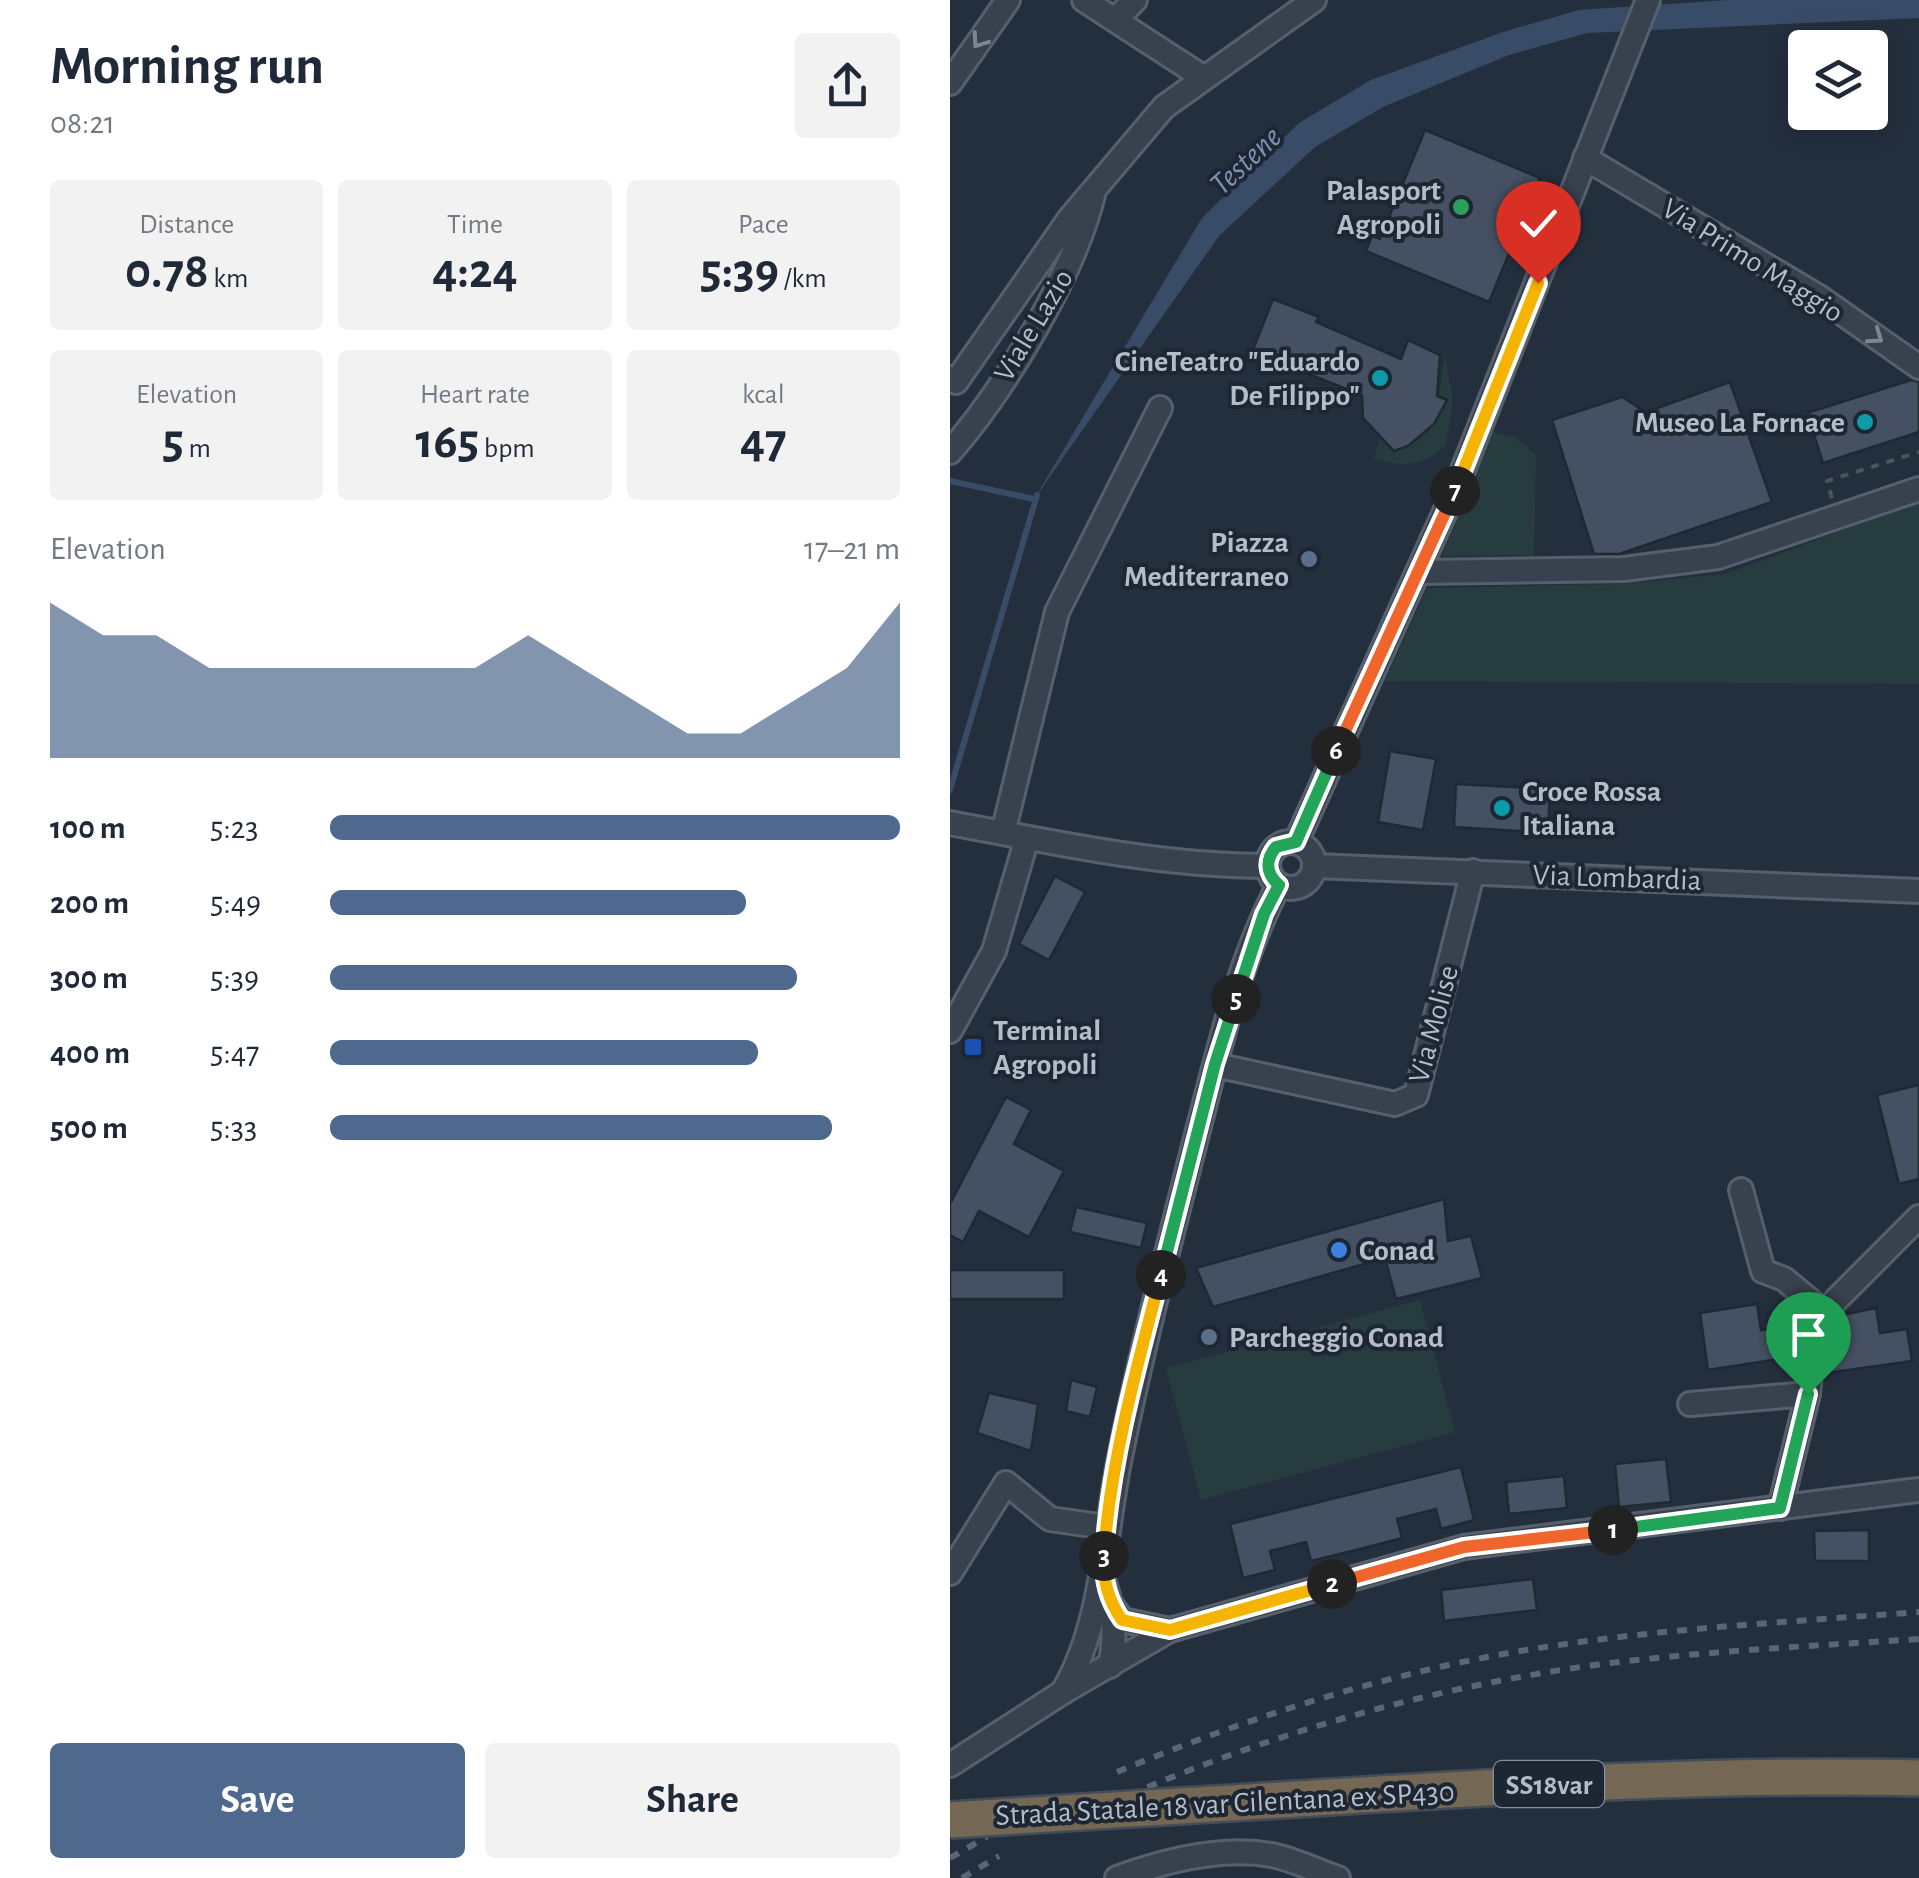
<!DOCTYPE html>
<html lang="en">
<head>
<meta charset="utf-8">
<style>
	body { margin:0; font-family:"Alegreya Sans",sans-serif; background:#f2f2f3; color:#1f2937; height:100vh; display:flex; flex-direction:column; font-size:38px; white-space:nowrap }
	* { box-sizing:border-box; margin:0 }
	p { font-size:32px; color:#747a83 }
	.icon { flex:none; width:55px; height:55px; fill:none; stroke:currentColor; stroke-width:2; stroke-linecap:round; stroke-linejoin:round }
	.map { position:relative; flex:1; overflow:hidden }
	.sheet { display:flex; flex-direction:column; background:#fff; width:950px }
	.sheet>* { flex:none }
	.fabs { position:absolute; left:838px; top:30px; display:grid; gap:20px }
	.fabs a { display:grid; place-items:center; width:100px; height:100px; border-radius:10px; background:#fff; box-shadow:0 5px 25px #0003; font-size:50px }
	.pin { position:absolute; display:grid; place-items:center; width:85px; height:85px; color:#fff; margin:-102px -42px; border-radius:50% 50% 50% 0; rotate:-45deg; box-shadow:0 0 10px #0007 }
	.pin .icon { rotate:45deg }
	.km { position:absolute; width:50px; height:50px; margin:-25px; border-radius:50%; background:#222; color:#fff; font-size:28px; line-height:50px; text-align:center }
	.round { display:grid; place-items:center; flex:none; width:105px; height:105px; border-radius:10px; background:#f2f2f3 }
	.summary { display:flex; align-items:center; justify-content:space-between; height:170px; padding:0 50px }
	h1 { font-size:55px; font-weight:700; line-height:75px }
	.figures { display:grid; grid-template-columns:repeat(3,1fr); gap:15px; height:170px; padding:10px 50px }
	.figures div { display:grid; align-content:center; border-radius:10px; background:#f2f2f3; text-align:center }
	.figures b { font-size:50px; font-weight:700 }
	.figures small { font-size:28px; font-weight:400 }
	.figures p { font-size:28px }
	.chart { height:280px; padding:20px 50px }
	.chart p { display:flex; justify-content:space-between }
	.chart svg { width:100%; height:180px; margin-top:10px; fill:#4f688e; opacity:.7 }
	.button { display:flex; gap:20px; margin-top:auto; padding:20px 50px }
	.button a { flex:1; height:115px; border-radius:10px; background:#4f688e; color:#fff; font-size:40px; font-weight:700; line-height:115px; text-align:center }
	.button a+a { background:#f2f2f3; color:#1f2937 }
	ul { padding:0 50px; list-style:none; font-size:32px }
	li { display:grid; grid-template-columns:160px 120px 1fr; align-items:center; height:75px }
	li i { height:25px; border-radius:12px; background:#4f688e }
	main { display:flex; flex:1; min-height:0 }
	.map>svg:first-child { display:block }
</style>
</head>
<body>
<main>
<section class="sheet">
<div class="summary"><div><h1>Morning run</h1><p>08:21</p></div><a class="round"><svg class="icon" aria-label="share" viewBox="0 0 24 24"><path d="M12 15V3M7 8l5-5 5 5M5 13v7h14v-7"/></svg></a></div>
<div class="figures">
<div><p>Distance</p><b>0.78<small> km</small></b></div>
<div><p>Time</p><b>4:24</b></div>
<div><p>Pace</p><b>5:39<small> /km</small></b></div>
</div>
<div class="figures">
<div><p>Elevation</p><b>5<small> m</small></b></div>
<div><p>Heart rate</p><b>165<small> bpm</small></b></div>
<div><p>kcal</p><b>47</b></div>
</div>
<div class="chart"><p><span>Elevation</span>17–21 m</p>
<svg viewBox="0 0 160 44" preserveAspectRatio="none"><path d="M0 44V6L10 14L20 14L30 22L40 22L50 22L60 22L70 22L80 22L90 14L100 22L110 30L120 38L130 38L140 30L150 22L160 6V44z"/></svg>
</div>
<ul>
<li><b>100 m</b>5:23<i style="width:100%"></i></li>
<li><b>200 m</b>5:49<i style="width:73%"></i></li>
<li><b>300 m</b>5:39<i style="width:82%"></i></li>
<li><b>400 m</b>5:47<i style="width:75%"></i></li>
<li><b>500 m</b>5:33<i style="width:88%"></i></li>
</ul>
<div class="button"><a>Save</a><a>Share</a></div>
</section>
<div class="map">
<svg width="969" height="1878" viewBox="0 0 969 1878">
	<rect width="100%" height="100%" fill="#242f3e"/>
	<g fill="#263c3f">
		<path d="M495,354L503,400L496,445C474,466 453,468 424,459L430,439L444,452C471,443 487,425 499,399L489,395Z"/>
		<polygon points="543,432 565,437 586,455 584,555 492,556"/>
		<polygon points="969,502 969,684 435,681 477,588 669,584 775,574"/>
		<polygon points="470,1300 505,1432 251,1500 216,1368"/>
	</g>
	<polygon fill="#394c67" points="778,0 969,0 969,18 637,33 559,55 435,106 365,147 269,236 84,499 252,218 349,123 421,80 553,32 629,10"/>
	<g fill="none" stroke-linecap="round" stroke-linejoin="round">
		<g stroke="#394c67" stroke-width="6">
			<polyline points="0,481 84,499"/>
			<polyline points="0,790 87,495"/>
		</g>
	</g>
	<g fill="#455162" stroke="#1f2835" stroke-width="2.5">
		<polygon points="475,130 590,178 539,302 416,251 422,236 430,239"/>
		<polygon points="323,299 369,317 366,322 451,359 458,340 490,355 487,396 497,400 484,424 458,446 444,451 413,418 412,395 346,369 345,372 302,352"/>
		<polygon points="961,380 969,382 969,432 873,463 857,413"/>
		<polygon points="780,382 822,502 669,554 644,554 602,420 672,397 696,412"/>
		<polygon points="440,751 486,759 473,830 428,822"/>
		<polygon points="506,784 600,789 598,833 504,827"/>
		<polygon points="105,876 135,892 99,960 69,944"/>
		<polygon points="969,1085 969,1179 949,1184 927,1095"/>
		<polygon points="56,1097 81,1110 64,1144 114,1171 79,1237 29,1211 13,1242 0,1235 0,1204"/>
		<polygon points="494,1199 498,1241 521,1236 532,1278 446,1299 435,1258 263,1307 246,1268"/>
		<polygon points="126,1207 197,1223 191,1248 120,1232"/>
		<rect x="0" y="1270" width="114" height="29"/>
		<polygon points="807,1304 811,1330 838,1326 842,1357 758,1370 750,1313"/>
		<polygon points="926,1308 930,1333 957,1329 962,1361 877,1373 878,1340 895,1338 892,1315"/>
		<polygon points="121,1380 147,1387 140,1417 116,1411"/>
		<polygon points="39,1393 88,1404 81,1451 27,1433"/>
		<polygon points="716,1459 721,1502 669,1507 665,1464"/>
		<polygon points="511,1467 524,1520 491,1529 486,1509 447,1519 452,1538 418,1547 361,1561 356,1542 320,1551 325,1570 293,1578 280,1524"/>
		<polygon points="614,1476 617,1508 559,1514 556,1482"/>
		<polygon points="919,1530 919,1561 865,1561 864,1531"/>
		<polygon points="583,1579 587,1610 494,1621 491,1590"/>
	</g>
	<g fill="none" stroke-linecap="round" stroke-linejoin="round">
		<g stroke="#565f6c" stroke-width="28">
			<g id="minor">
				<polyline points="134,0 254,78"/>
				<polyline points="165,20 185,0"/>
				<polyline points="0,83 58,0"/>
				<polyline points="635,158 869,297 969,367"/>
				<polyline points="0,378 6,382 120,218 214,107 364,0"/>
				<path d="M0,452C55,389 123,276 143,195"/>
				<polyline points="469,572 674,569 768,557 969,489"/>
				<path d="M0,823C106,843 210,866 318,866"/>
				<polyline points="53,833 107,612 210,408"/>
				<circle cx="341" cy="865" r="23"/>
				<polyline points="346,842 507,485 698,0"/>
				<polyline points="365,866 969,891"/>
				<polyline points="0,1031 44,951 77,838"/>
				<polyline points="265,1065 445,1104 466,1095 523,871"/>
				<polyline points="791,1190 813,1271 834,1279 874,1312"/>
				<polyline points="740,1404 858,1394"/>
				<polyline points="830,1508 858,1394 864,1333 874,1312 969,1217"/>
				<polyline points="0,1573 56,1483 100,1519 156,1527"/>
				<path d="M153,1579C163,1610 167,1635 160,1666"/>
				<polyline points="162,1606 172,1620 220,1630"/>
				<path d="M113,1692C154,1621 154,1535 170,1457C192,1349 219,1244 246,1138C268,1054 288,962 329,885"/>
				<polyline points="0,1765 113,1692 220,1630 514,1547 969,1490"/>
				<path d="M167,1878C214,1861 271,1846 321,1855C344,1859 366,1871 388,1878"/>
			</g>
		</g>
		<g stroke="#434c59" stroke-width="40">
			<path id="highway" d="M230,1806C476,1792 722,1772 969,1778"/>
		</g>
		<polyline stroke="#44595c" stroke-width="4" stroke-dasharray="8 8" stroke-linecap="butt" points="882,498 877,481 969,452"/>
		<use href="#minor" stroke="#38414e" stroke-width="22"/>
		<use href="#highway" stroke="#746855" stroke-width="35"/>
		<g stroke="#5a6575" stroke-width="6" stroke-dasharray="10 10" stroke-linecap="butt">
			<path d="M167,1772C287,1722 410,1682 537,1657C679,1630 825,1623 969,1612"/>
			<path d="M179,1795C330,1730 489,1686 652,1664C757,1651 863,1646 969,1639"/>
			<polyline points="0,1858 37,1837"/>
			<polyline points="12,1878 49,1856"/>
		</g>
		<g stroke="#434c59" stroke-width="40" stroke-linecap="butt">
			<polyline id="highway-bridge" points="0,1820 230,1806"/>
		</g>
		<use href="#highway-bridge" stroke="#746855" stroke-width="35"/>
	</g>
	<defs><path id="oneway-chevron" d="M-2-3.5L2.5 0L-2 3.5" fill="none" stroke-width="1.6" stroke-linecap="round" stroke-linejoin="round" transform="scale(2.5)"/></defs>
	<g stroke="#7c8592">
		<use href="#oneway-chevron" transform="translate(29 41) rotate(125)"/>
		<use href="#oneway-chevron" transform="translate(926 337) rotate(35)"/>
	</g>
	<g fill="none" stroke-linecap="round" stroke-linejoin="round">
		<g stroke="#fff" stroke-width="20">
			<polyline id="split-1" points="663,1530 830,1508 858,1394"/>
		</g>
		<g stroke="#fff" stroke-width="20">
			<polyline id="split-2" points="382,1584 514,1547 663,1530"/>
		</g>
		<g stroke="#fff" stroke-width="20">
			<path id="split-3" d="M154,1556C153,1581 158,1600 172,1620L220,1630L382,1584"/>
		</g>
		<g stroke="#fff" stroke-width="20">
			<path id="split-4" d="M154,1556C159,1467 188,1362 211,1275"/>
		</g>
		<g stroke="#fff" stroke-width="20">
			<polyline id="split-5" points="211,1275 265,1064 286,999"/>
		</g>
		<g stroke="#fff" stroke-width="20">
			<path id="split-6" d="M286,999L314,914L329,885C316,874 315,860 326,847L346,842L386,751"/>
		</g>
		<g stroke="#fff" stroke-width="20">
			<polyline id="split-7" points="386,751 505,491"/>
		</g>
		<g stroke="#fff" stroke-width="20">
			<polyline id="split-8" points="505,491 588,283"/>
		</g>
		<use href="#split-1" stroke="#22a559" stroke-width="12"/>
		<use href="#split-2" stroke="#f0652b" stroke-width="12"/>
		<use href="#split-3" stroke="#f5b400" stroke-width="12"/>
		<use href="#split-4" stroke="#f5b400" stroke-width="12"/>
		<use href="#split-5" stroke="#22a559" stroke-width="12"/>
		<use href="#split-6" stroke="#22a559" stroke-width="12"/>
		<use href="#split-7" stroke="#f0652b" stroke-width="12"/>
		<use href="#split-8" stroke="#f5b400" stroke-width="12"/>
	</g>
	<circle fill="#2e9e5b" stroke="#1d2633" stroke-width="4" cx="511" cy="207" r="10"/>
	<g fill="#0f9aa8" stroke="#1d2633" stroke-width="4">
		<circle cx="430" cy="378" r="10"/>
		<circle cx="915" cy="422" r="10"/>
		<circle cx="552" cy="808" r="10"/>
	</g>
	<g fill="#5c6f8a" stroke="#1d2633" stroke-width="4">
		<circle cx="359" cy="559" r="10"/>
		<circle cx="259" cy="1337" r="10"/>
	</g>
	<rect fill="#1a4fb4" stroke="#1d2633" stroke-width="4" x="13" y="1037" width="20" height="20" rx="5"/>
	<circle fill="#3f7fe0" stroke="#1d2633" stroke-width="4" cx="389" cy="1250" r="10"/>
	<g text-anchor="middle" stroke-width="8" stroke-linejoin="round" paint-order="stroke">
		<rect fill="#1d2633" stroke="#878f9c" stroke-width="2.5" x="544" y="1761" width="110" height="46" rx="8"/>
		<g font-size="28" font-weight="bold" fill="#b4bcc9">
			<text x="599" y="1794">SS18var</text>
		</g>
		<g font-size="30" font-weight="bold" fill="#b4bcc9" stroke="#1d2633" text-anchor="end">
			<text x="491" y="200">Palasport<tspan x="491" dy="34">Agropoli</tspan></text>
			<text x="410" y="371">CineTeatro "Eduardo<tspan x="410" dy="34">De Filippo"</tspan></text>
			<text x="895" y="432">Museo La Fornace</text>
			<text x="339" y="552">Piazza<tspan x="339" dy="34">Mediterraneo</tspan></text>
			<text x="572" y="801" text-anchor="start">Croce Rossa<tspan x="572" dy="34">Italiana</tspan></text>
			<text x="43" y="1040" text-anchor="start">Terminal<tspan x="43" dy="34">Agropoli</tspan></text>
			<text x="409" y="1260" text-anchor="start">Conad</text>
			<text x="279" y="1347" text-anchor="start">Parcheggio Conad</text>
		</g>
		<g font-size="30" fill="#b4bcc9" stroke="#1d2633">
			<text transform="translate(803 260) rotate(32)" y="10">Via Primo Maggio</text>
			<text transform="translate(83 325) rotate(-59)" y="10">Viale Lazio</text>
			<text transform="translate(667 877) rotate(2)" y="10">Via Lombardia</text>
			<text transform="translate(483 1024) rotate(-75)" y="10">Via Molise</text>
			<text transform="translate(275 1803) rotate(-3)" y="10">Strada Statale 18 var Cilentana ex SP430</text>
		</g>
		<g font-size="32" font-style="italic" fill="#7c92b1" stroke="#1d2633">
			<text transform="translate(295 160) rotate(-43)" y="11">Testene</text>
		</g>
	</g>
</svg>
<div class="fabs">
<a><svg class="icon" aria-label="layers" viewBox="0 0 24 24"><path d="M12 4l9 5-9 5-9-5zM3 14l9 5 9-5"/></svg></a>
</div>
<div class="pin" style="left:858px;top:1394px;background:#1e9e55"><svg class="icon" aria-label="arrive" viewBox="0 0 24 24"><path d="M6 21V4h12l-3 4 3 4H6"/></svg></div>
<div class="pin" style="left:588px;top:283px;background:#d93025"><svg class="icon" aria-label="check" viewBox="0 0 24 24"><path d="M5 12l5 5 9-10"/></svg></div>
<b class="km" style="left:663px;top:1530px">1</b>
<b class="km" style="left:382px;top:1584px">2</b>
<b class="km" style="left:154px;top:1556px">3</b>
<b class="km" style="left:211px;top:1275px">4</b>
<b class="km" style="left:286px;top:999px">5</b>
<b class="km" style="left:386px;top:751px">6</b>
<b class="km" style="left:505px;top:491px">7</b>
</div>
</main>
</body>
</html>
